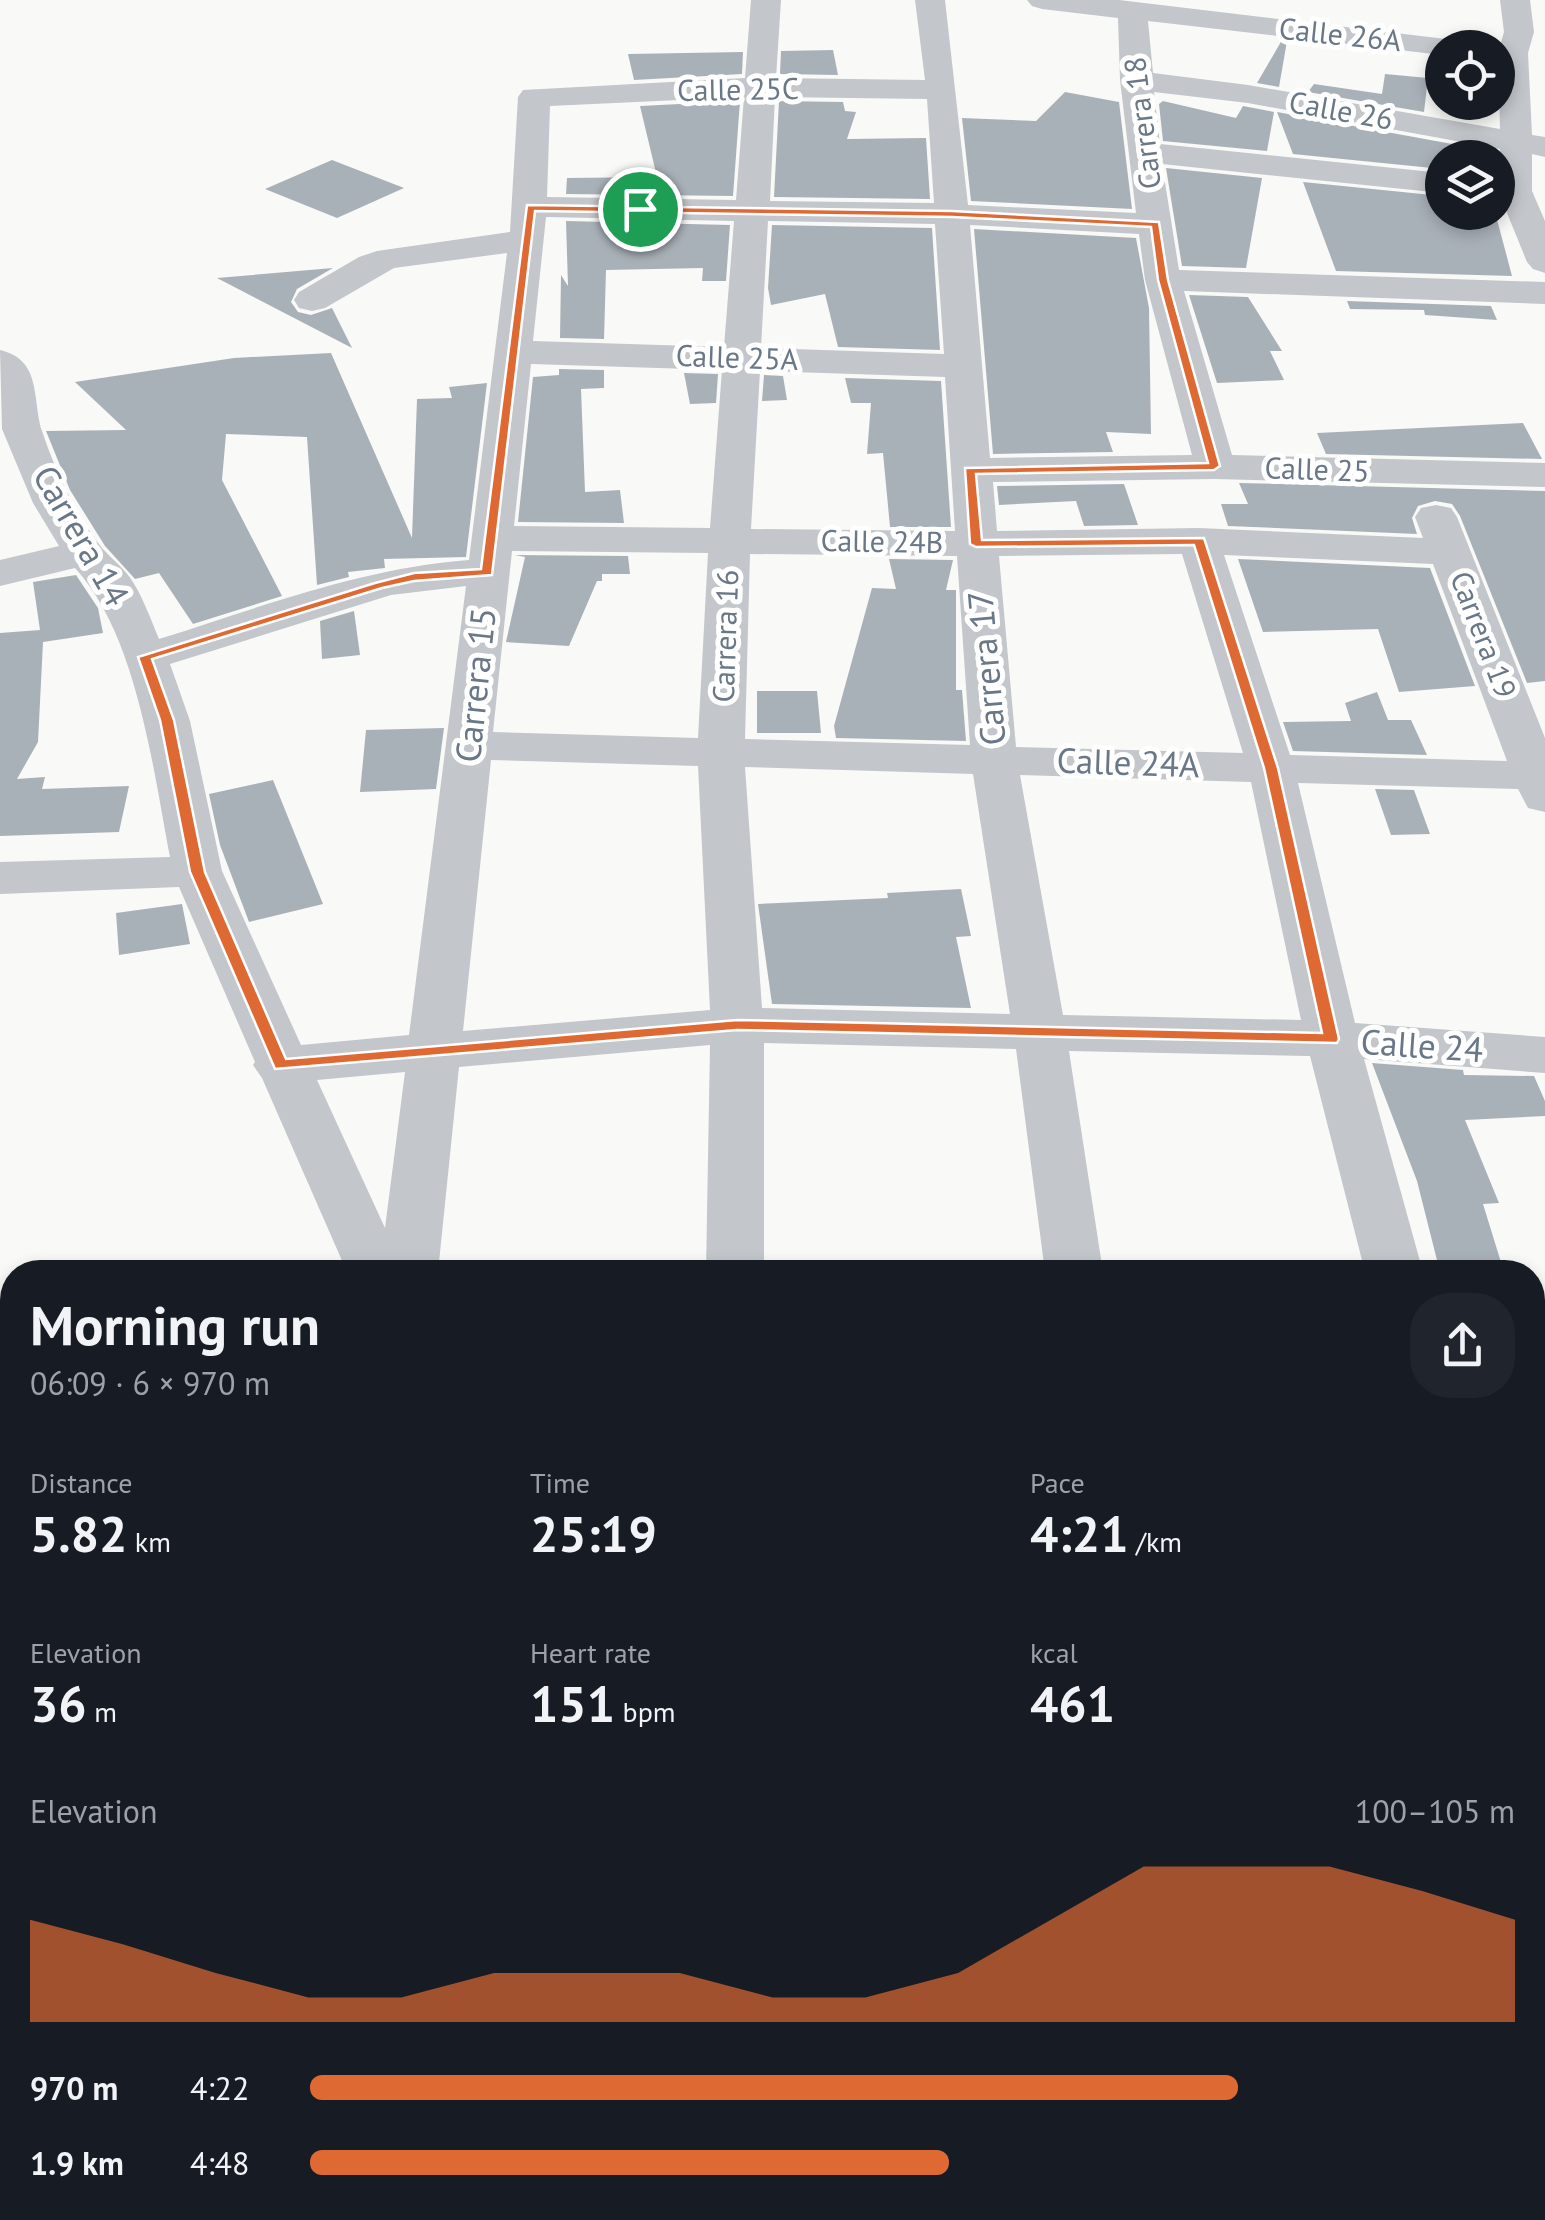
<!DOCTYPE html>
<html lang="en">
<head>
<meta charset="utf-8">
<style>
	body { margin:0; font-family:"PT Sans",sans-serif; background:#20242c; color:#f1f3f6; height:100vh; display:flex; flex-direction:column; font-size:38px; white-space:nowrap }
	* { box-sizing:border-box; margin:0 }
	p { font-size:32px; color:#9ea1a6 }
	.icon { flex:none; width:55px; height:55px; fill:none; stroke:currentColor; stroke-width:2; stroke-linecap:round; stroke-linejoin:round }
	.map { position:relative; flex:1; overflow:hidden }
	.sheet { position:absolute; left:0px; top:1260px; width:1545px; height:960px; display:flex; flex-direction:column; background:#171b24; border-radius:40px 40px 0 0; box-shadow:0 5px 15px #0003 }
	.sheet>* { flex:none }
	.fabs { position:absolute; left:1425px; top:30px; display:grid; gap:20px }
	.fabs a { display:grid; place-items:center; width:90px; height:90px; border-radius:50%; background:#171b24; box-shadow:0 5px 15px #0003; font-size:50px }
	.pin { position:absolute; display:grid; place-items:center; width:85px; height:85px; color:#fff; margin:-42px; border:5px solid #fff; border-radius:50%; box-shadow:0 2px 10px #0007 }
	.round { display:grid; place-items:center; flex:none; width:105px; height:105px; border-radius:40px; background:#20242c }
	.overview { display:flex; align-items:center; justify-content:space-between; height:170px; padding:0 30px }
	h1 { font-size:55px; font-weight:600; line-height:75px }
	.stats { display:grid; grid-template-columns:repeat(3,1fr); gap:15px; height:170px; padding:10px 30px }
	.stats div { display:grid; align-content:center }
	.stats b { font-size:50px; font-weight:600 }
	.stats small { font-size:28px; font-weight:400 }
	.stats p { font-size:28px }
	.chart { height:280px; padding:20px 30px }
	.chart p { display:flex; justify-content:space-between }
	.chart svg { width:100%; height:180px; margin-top:10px; fill:#de6933; opacity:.7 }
	ul { padding:0 30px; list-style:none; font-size:32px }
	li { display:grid; grid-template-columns:160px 120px 1fr; align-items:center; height:75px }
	li i { height:25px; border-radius:12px; background:#de6933 }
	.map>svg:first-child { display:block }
</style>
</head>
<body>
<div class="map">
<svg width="1545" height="2220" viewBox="0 0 1545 2220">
	<rect width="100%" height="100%" fill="#f9f9f7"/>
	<g fill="#a9b1b8">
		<polygon points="1282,40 1287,41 1279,87 1257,83"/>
		<polygon points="833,50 838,75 780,74 781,51"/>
		<polygon points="743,52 742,74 634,80 628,54"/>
		<polygon points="1385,74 1428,78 1424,112 1308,92 1314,84 1382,94"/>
		<polygon points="1065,92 1119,102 1132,209 971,201 962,118 1036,121"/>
		<polygon points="740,101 733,196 566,194 567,178 657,177 640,106"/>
		<polygon points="779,101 843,102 845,111 856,112 847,139 926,138 930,199 774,197"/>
		<polygon points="1163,101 1236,118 1243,106 1274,112 1267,151 1163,141 1159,104"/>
		<polygon points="1277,112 1496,152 1496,158 1442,158 1442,169 1293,154"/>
		<polygon points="332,160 404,188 337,218 265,189"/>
		<polygon points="1166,168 1262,178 1246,268 1182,266"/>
		<polygon points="1303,182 1442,196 1442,212 1495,212 1512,276 1336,271"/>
		<polygon points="566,221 730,225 726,281 702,281 703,268 606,270 604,339 560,338 561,275 568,286"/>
		<polygon points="772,225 932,228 940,350 838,347 825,294 771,305 768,288"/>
		<polygon points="974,229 1136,238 1149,308 1151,434 1106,432 1113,452 993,454"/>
		<polygon points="333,268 297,289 291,302 298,312 311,315 332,308 352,348 217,278"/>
		<polygon points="1189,295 1248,297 1282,351 1270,351 1284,380 1217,383"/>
		<polygon points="1347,301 1491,306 1497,320 1425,315 1424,310 1350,309"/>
		<polygon points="331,353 412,538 417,399 452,398 449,387 487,383 466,557 384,559 385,568 348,572 349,577 317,585 307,437 226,434 222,480 282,596 193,624 159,573 135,579 105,546 70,490 46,431 126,430 75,382 234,358"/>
		<polygon points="559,369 604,370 604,388 581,389 585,492 620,490 624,523 518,522 533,377 559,375"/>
		<polygon points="684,373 718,374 716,403 690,404"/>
		<polygon points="764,375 783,376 787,400 762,401"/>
		<polygon points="845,378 941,381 951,527 890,527 883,453 867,454 871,403 851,403"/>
		<polygon points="1523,423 1542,459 1326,454 1317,433"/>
		<polygon points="1239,483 1545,491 1545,681 1527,683 1460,516 1452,504 1435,501 1418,506 1412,518 1417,534 1228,526 1221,504 1248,504"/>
		<polygon points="1124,484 1138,525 1084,526 1076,501 999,505 997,486"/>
		<polygon points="515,555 628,556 630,574 602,574 602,581 597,581 569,646 506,642 525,557"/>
		<polygon points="889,559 953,560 946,590 956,590 956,690 962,690 966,741 836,738 834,726 872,588 896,589"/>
		<polygon points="1238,559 1430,568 1475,686 1399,692 1378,629 1263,632"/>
		<polygon points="76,575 98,608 103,633 43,642 38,742 17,779 45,777 42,789 129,786 119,832 0,836 0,633 40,630 33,582"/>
		<polygon points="354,611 360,655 322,659 320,621"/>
		<polygon points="757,691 817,691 821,733 757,733"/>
		<polygon points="1377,692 1388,720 1411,720 1427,755 1293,751 1283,722 1351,721 1345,703"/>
		<polygon points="444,728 436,789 360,792 366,730"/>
		<polygon points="273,780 323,904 249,922 220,845 209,794"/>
		<polygon points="1375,789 1414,790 1430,834 1391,835"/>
		<polygon points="961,889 971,936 956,937 971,1008 772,1004 758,904 888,898 887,893"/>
		<polygon points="182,904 190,944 119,955 116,913"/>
		<polygon points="1372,1063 1463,1070 1464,1075 1534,1076 1545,1101 1545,1116 1465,1120 1499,1203 1483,1204 1504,1272 1440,1272 1417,1181"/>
	</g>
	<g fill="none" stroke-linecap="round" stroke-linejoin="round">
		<g fill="#c3c6ca" fill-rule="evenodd">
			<path d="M751,0H781L776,78L925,80L915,0H945L968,205L1136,213L1120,80L1118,18L1042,9L1032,6L1027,0H1119L1471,42L1475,48H1442V55L1148,21L1153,73L1248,85L1500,129L1498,53L1504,32L1500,0H1530L1534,32L1528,53L1532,135L1545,137V157L1532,154V191L1545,221V273L1533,269L1527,262L1498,191L1500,149L1248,103L1154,92L1160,144L1442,173V193L1162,164L1179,270L1545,282V304L1184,291L1232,455L1545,463V487L1215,479L993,482L997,531L1199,528L1423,538L1415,517L1421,508L1436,505L1451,508L1457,517L1545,738V812L1528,808L1518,789L1298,783L1355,1023L1545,1037V1073L1364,1059L1423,1272H1365L1310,1056L1069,1051L1103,1272H1045L1016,1049L764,1043V1272H706L710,1045L459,1067L438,1272H347L262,1078L253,1065L255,1062L179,887L0,894V862L170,857C153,769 137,635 75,568L0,586V560L59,546L33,503L2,429L0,350C42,360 32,398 42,431C55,470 76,516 102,548C112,559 125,569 133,582C144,600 151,620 159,639C261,607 362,568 469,560L507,253L394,268L325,308L312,311L299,308L294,300L299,292L359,257L377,251L510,232L518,97L523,90L745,78ZM744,97L736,200L547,197L550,106ZM775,97L927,99L934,203L770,201ZM546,217L734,221L724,347L533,341ZM768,221L935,224L944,354L761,348ZM970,225L1139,234L1145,280L1192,455L990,458ZM531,364L722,370L710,528L514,526ZM760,371L945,377L955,531L751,529ZM512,551L708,553L698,738L493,732ZM750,554L957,556L970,745L745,739ZM1182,554L1243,753L1016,747L999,556ZM1224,555L1433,564L1507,761L1290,755ZM466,586L409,1035L301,1045L222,871L190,721L170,664L391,595ZM491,760L698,766L710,1010L463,1031ZM745,767L973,774L1010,1014L762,1008ZM1020,775L1251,782L1301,1020L1063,1015ZM405,1072L385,1228L317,1080Z"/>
			<rect x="1532" y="1303" width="13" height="46"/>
			<polygon points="12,1356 12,1404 0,1405 0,1357"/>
			<polygon points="1532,1630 1545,1635 1545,1742 1532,1738"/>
			<polygon points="0,1695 12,1697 12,1757 0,1755"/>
			<polygon points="754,2208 834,2208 835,2220 755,2220"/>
			<polygon points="1433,2208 1527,2208 1532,2220 1438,2220"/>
		</g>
	</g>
	<path fill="#de6933" stroke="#fff" stroke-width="2.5" fill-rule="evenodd" d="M527,205L952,211L1159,222L1168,280L1220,466L1214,470L976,474L982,540L1204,538L1278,768L1339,1039L1337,1043L737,1030L275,1069L190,872L160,720L138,657L375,583L414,573L481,569ZM535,211L952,217L1151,227L1158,280L1208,463L965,468L970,544L976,547L1194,545L1264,768L1322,1033L737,1020L286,1059L205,872L174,720L152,659L382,588L414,581L492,575Z"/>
	<g text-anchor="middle" stroke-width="10" stroke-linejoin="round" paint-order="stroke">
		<g font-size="30" fill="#697787" stroke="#fff">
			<text transform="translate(1340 35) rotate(6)" y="10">Calle 26A</text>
			<text transform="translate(738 90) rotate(-1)" y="10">Calle 25C</text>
			<text transform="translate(1341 111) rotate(10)" y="10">Calle 26</text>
			<text transform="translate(1143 123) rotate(-97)" y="10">Carrera 18</text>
			<text transform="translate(737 358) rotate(2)" y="10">Calle 25A</text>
			<text transform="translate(1317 470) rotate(2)" y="10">Calle 25</text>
			<text transform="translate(882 542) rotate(1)" y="10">Calle 24B</text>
			<text transform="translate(1483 635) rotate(69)" y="10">Carrera 19</text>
			<text transform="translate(726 636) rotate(-88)" y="10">Carrera 16</text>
		</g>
		<g font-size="35" fill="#697787" stroke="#fff">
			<text transform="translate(81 536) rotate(60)" y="12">Carrera 14</text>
			<text transform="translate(987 668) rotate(-95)" y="12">Carrera 17</text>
			<text transform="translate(476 685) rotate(-84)" y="12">Carrera 15</text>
			<text transform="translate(1128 763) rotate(2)" y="12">Calle 24A</text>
			<text transform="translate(1422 1046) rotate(4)" y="12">Calle 24</text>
		</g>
	</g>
</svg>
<div class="fabs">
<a><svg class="icon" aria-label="locate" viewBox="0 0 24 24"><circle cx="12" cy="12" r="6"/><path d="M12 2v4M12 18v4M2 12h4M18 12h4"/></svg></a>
<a><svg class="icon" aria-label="layers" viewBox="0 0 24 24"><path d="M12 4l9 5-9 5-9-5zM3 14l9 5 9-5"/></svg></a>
</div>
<div class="pin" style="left:640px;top:209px;background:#1e9e55"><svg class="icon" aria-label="arrive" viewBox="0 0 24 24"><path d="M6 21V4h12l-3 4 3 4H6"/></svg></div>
<section class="sheet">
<div class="overview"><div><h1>Morning run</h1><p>06:09 · 6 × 970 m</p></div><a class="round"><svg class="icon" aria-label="share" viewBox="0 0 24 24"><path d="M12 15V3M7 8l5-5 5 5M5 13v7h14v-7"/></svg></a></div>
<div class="stats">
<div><p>Distance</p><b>5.82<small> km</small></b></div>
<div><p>Time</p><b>25:19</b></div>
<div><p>Pace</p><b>4:21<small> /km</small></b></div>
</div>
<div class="stats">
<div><p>Elevation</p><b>36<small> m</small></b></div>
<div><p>Heart rate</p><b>151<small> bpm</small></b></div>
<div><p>kcal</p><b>461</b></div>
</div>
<div class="chart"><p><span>Elevation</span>100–105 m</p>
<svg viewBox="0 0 160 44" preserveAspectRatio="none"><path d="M0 44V19L10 25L20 32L30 38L40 38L50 32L60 32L70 32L80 38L90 38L100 32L110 19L120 6L130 6L140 6L150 12L160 19V44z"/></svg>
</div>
<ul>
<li><b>970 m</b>4:22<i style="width:77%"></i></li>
<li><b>1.9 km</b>4:48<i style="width:53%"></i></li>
</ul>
</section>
</div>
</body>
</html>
